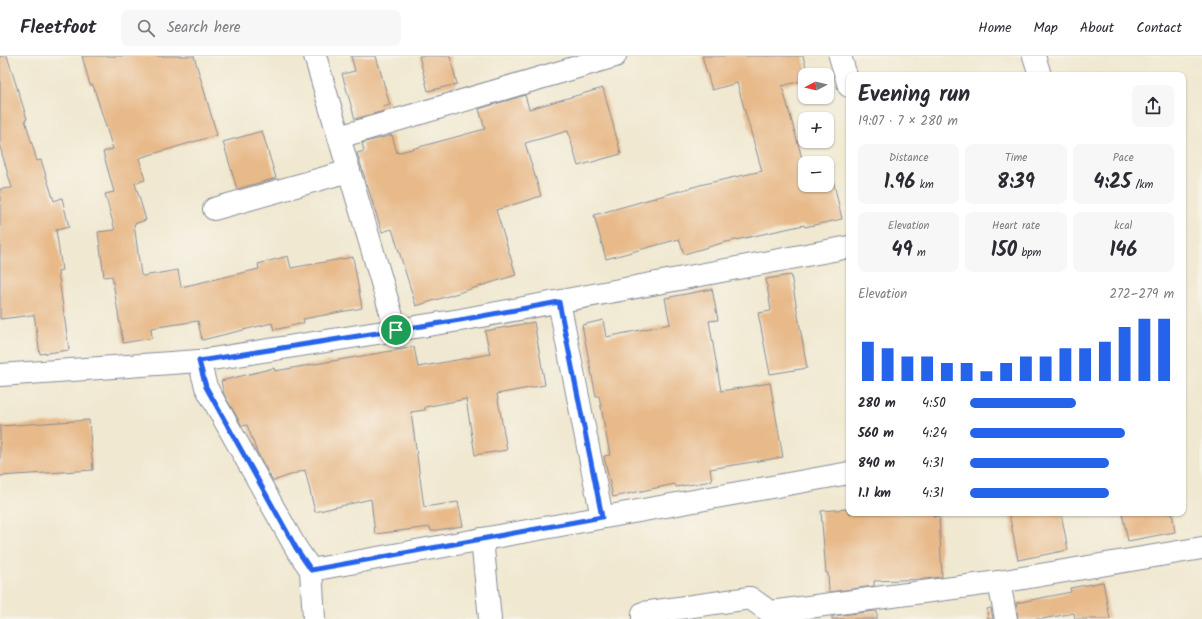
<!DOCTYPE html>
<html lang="en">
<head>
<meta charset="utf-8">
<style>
	body { margin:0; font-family:Kalam,sans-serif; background:#f7f7f7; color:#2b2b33; height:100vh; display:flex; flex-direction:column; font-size:15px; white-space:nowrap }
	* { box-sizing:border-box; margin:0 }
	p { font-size:13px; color:#7c7c81 }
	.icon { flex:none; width:22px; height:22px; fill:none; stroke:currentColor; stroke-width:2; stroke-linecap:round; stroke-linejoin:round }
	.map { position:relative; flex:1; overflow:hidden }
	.details { position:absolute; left:846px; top:16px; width:340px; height:444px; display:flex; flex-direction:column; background:#fff; border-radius:8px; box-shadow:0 1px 3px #0004 }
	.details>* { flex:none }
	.needle { width:26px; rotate:263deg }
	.fabs { position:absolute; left:798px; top:12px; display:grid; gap:8px }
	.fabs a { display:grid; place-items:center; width:36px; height:36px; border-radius:8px; background:#fff; box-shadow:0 1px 3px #0004; font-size:20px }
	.pin { position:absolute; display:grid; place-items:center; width:34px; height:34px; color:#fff; margin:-17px; border:2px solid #fff; border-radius:50%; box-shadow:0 1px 4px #0007 }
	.round { display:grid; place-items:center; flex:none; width:42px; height:42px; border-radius:8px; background:#f7f7f7 }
	.head { display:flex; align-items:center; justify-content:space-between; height:68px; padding:0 12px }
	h1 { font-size:22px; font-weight:600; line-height:30px }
	.metrics { display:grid; grid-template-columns:repeat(3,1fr); gap:6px; height:68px; padding:4px 12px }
	.metrics div { display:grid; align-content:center; border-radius:8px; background:#f7f7f7; text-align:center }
	.metrics b { font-size:20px; font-weight:600 }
	.metrics small { font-size:11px; font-weight:400 }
	.metrics p { font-size:11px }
	.chart { height:112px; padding:8px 12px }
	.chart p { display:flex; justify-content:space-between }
	.chart svg { width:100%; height:72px; margin-top:4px; stroke:#2563eb; stroke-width:6 }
	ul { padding:0 12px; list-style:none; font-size:13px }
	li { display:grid; grid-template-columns:64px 48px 1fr; align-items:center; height:30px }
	li i { height:10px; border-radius:5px; background:#2563eb }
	header { display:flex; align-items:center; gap:24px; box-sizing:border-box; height:56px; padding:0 20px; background:#fff; border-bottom:1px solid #e1e1e2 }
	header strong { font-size:19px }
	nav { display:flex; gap:22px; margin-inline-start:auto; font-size:14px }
	.search { width:280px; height:36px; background:#f7f7f7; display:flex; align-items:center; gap:10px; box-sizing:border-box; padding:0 14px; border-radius:8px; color:#7c7c81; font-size:15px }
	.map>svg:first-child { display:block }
</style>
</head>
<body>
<header>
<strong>Fleetfoot</strong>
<div class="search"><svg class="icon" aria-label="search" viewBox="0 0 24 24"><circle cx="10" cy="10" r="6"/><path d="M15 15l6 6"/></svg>Search here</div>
<nav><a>Home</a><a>Map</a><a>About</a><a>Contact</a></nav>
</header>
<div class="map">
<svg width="1202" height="563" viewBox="0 0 1202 563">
	<rect width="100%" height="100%" fill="#f7f3e8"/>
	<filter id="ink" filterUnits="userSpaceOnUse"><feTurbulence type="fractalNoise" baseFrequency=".025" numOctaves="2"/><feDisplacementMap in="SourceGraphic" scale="8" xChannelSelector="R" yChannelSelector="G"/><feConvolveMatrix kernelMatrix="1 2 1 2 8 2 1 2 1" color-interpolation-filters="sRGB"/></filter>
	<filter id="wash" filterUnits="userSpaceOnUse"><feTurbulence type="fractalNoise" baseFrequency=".012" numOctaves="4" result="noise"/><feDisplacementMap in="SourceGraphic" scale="16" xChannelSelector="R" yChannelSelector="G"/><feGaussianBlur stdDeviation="0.9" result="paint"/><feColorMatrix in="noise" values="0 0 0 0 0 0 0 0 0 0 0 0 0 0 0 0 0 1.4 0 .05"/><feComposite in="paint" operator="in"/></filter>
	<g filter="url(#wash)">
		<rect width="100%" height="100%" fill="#f0e8d0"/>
		<g id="blocks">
			<g fill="#e8ba8a">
				<polygon points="0,0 7,0 27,63 25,64 37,105 41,104 54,145 62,142 69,171 56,174 62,214 58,215 69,294 40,298 34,259 0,263 0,133 12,132 0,91"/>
				<polygon points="82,0 194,0 217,79 139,102 145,124 135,127 146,164 134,168 141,219 143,220 178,214 181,231 259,213 258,208 288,200 291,212 353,201 362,252 303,263 304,267 274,274 272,267 202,284 198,265 151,272 152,282 123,287 112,220 104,221 98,176 115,174 105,138 114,136 103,96 113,93 93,29 90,29"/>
				<polygon points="351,0 376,0 390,49 383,51 384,55 355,63 342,18 355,15"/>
				<polygon points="419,0 450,0 457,28 428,35"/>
				<polygon points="702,0 803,0 808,19 805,19 805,24 782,30 805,113 805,129 827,129 827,111 830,110 842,163 805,171 804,169 722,187 684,198 679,183 606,203 594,159 704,128 762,115 737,27 712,34"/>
				<polygon points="603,32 621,98 578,110 568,75 525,87 541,140 496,154 516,219 416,250 392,173 382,176 357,97 364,95 362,87 392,79 397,97 485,73 479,53 525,39 529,53"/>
				<polygon points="262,75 276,122 237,133 223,86"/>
				<polygon points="791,219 807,312 770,318 758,257 771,255 766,223"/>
				<polygon points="712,233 718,264 709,265 721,335 770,327 783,401 710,413 712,425 676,431 675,428 613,441 604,400 610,399 599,340 596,340 582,269 603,264 606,281 670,268 665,242"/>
				<polygon points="534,266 545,329 497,338 507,394 475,399 466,343 425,351 425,354 411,356 424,451 458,446 463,470 431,475 430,471 375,478 371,443 315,456 305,414 273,425 257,396 247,369 242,370 224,338 221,325 274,312 275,315 414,291 418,311 490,298 485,275"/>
				<polygon points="89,364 93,414 0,420 0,370"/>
				<polygon points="849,453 849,457 933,457 933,461 939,460 942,521 925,523 874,525 874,530 829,536 828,517 826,517 821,455"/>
				<polygon points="1009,457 1061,457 1068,494 1018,504"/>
				<polygon points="1122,457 1172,457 1175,476 1128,485"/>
				<polygon points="1103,526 1110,563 1075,563 1074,557 1042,563 1018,563 1016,547 1071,536 1070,532"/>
				<polygon points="991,552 993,563 988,563 987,553"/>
				<polygon points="877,555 877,563 832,563 832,560"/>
			</g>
		</g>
	</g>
	<g filter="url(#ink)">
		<use href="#blocks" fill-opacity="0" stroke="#868c97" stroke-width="1"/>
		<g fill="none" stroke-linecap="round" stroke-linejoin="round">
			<g stroke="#868c97" stroke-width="24">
				<g id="minor">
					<polyline points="315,0 396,274"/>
					<polyline points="840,0 849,30"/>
					<polyline points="1034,0 1040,19"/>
					<polyline points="339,81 615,0"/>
					<polyline points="214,153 349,115"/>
					<polyline points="559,246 602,461"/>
					<polyline points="199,305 206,331 296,492 311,514 314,563"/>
					<polyline points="0,319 199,305 460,264 849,191"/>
					<polyline points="482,483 490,563"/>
					<polyline points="311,514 849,417"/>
					<polyline points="999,526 1006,563"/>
					<polyline points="643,563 643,557 750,542 770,556 999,526 1202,492"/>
				</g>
			</g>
			<use href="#minor" stroke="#fff" stroke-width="22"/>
		</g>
	</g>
	<g fill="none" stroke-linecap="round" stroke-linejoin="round" filter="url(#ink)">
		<g stroke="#fff" stroke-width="8">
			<polygon id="route" points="559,246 602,461 311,514 296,492 206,331 199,305 460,264"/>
		</g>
		<use href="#route" stroke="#2563eb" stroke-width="5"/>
	</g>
</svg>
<div class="fabs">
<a><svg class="needle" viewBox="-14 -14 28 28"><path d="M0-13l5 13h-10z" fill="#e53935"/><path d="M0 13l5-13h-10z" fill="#7c7c81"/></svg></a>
<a>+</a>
<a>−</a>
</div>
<div class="pin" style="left:396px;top:274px;background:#1e9e55"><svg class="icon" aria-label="arrive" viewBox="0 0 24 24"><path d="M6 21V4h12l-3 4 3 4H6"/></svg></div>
<section class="details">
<div class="head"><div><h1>Evening run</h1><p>19:07 · 7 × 280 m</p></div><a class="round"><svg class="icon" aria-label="share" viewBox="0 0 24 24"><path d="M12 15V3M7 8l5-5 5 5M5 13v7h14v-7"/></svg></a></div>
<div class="metrics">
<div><p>Distance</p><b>1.96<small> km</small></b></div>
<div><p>Time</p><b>8:39</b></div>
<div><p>Pace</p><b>4:25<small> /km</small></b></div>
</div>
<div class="metrics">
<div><p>Elevation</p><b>49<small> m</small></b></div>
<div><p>Heart rate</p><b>150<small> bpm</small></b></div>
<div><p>kcal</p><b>146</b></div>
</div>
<div class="chart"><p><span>Elevation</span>272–279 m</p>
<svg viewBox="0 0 160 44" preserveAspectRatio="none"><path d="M5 44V20M15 44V24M25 44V29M35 44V29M45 44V33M55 44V33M65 44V38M75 44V33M85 44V29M95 44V29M105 44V24M115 44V24M125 44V20M135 44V11M145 44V6M155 44V6"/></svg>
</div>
<ul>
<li><b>280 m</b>4:50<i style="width:52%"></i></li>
<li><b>560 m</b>4:24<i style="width:76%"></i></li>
<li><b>840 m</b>4:31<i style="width:68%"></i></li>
<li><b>1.1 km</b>4:31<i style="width:68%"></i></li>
</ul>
</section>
</div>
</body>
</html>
